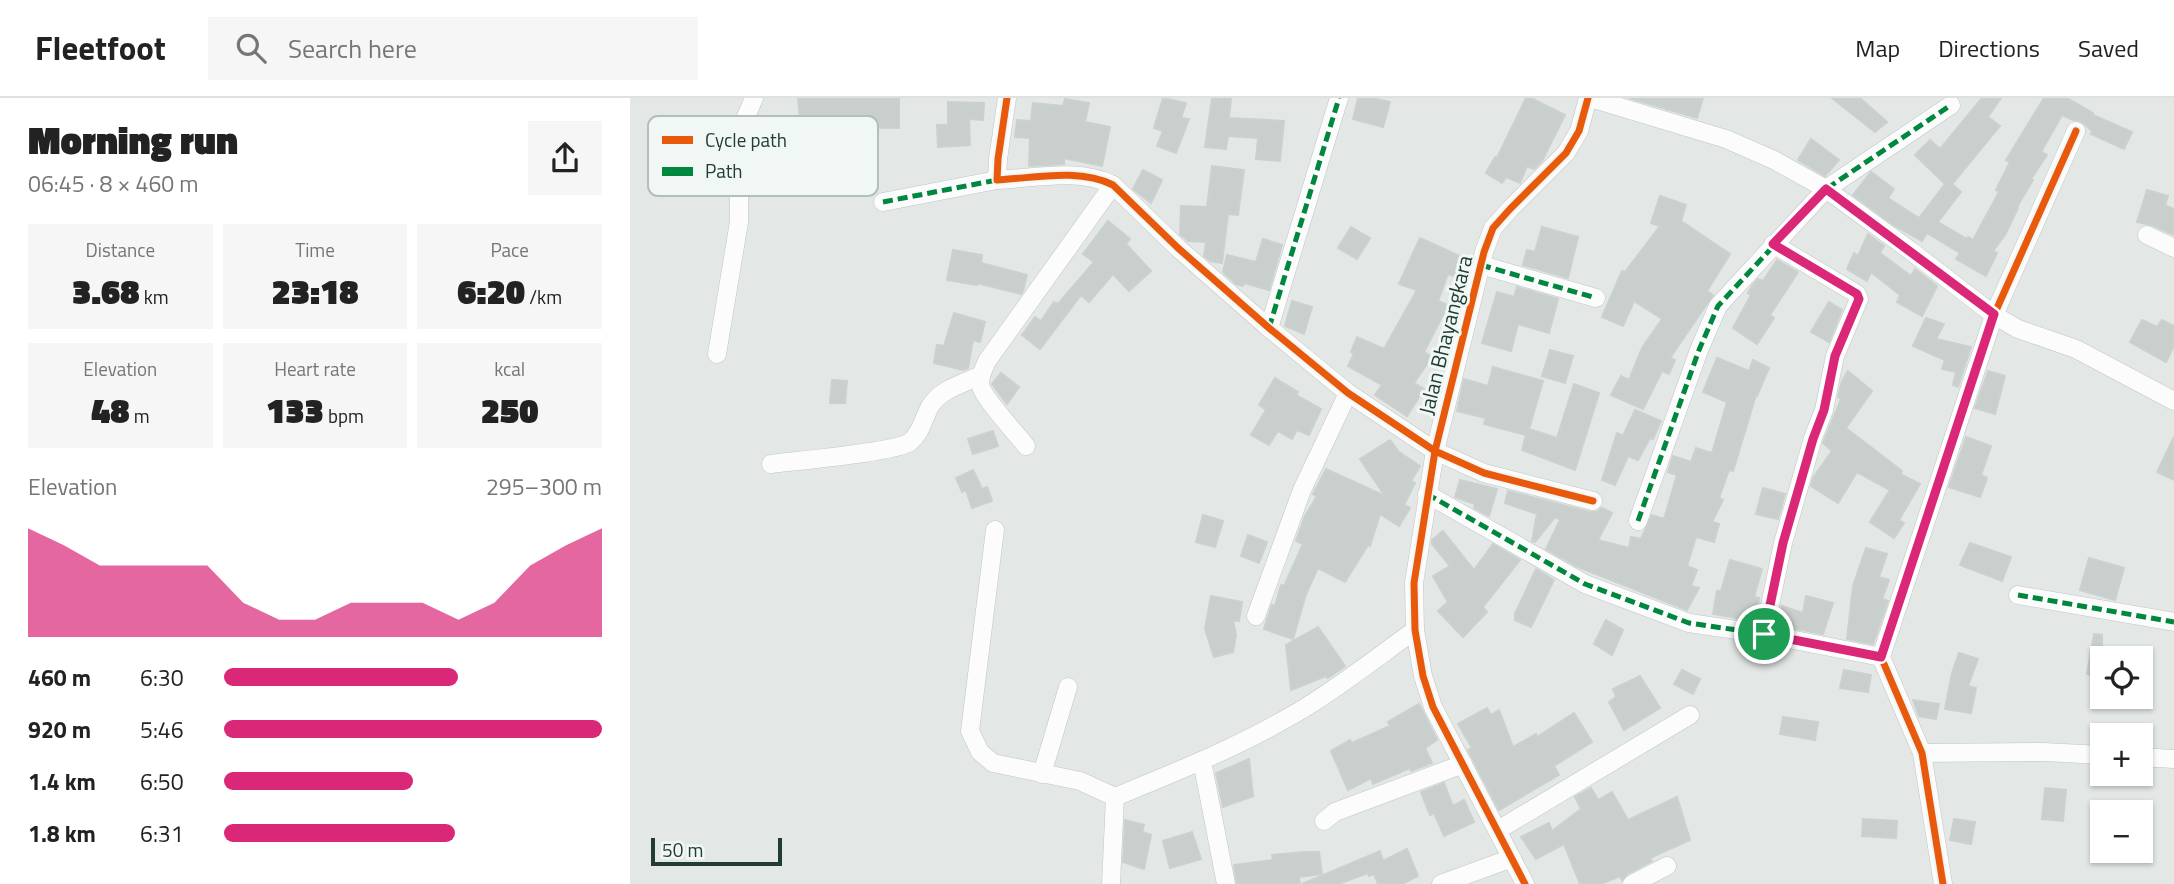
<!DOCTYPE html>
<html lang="en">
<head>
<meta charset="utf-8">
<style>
	body { margin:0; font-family:"Titillium Web",sans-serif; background:#f6f6f6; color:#222; height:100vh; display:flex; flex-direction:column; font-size:26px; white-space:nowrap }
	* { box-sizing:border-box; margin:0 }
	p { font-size:23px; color:#767676 }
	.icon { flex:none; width:38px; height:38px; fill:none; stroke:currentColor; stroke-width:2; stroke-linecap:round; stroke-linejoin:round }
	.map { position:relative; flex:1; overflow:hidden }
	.side { display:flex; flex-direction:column; background:#fff; width:630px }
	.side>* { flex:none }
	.tools { position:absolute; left:1460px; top:548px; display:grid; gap:14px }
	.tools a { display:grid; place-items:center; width:63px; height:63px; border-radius:0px; background:#fff; box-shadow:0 2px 5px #0004; font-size:35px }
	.scale { position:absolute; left:21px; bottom:18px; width:131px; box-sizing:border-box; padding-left:7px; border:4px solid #213b35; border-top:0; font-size:19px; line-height:24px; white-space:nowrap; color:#213b35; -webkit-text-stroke:5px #f0f7f4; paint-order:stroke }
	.pin { position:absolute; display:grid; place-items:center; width:60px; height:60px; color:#fff; margin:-30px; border:4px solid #fff; border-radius:50%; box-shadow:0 2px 7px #0007 }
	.round { display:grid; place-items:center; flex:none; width:74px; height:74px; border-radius:0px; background:#f6f6f6 }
	.summary { display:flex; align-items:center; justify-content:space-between; height:119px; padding:0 28px }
	h1 { font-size:38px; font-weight:800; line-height:52px }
	.metrics { display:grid; grid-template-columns:repeat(3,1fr); gap:10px; height:119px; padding:7px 28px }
	.metrics div { display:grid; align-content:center; border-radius:0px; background:#f6f6f6; text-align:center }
	.metrics b { font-size:35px; font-weight:800 }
	.metrics small { font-size:19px; font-weight:400 }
	.metrics p { font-size:19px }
	.chart { height:196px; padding:14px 28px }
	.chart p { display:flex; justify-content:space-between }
	.chart svg { width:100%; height:126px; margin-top:7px; fill:#db2777; opacity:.7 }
	ul { padding:0 28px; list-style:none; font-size:23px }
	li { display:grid; grid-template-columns:112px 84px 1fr; align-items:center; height:52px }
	li i { height:18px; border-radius:9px; background:#db2777 }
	header { display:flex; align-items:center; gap:42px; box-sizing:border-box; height:98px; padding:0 35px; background:#fff; border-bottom:2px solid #e0e0e0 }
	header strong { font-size:33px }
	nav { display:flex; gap:38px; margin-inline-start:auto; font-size:24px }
	.search { width:490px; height:63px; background:#f6f6f6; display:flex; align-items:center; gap:18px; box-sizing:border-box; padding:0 24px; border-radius:0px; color:#767676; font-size:26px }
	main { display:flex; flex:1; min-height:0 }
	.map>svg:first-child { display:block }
</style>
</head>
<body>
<header>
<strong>Fleetfoot</strong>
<div class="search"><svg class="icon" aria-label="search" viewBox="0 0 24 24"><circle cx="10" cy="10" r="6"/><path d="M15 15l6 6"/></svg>Search here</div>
<nav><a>Map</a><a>Directions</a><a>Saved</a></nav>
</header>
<main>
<section class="side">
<div class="summary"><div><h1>Morning run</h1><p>06:45 · 8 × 460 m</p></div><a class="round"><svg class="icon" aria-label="share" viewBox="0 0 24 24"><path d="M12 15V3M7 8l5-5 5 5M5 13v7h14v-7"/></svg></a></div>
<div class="metrics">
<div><p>Distance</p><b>3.68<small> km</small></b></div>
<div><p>Time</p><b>23:18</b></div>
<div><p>Pace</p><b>6:20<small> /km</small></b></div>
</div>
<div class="metrics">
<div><p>Elevation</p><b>48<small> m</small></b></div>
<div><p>Heart rate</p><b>133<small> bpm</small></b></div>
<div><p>kcal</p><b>250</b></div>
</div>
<div class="chart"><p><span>Elevation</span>295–300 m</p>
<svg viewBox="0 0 160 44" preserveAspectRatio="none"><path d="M0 44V6L10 12L20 19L30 19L40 19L50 19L60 32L70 38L80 38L90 32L100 32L110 32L120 38L130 32L140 19L150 12L160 6V44z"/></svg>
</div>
<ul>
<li><b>460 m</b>6:30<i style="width:62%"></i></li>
<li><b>920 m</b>5:46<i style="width:100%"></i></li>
<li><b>1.4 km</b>6:50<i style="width:50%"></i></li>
<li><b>1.8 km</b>6:31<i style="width:61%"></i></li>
</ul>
</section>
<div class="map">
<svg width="1544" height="786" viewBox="0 0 1544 786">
	<rect width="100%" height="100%" fill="#e3e8e6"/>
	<g fill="#c9cfcd" stroke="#cbd1cf" stroke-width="2">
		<polygon points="184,0 269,0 269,30 189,29 185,66 222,68 222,78 244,78 244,95 163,93 164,70 147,67 158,18 170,21 168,1"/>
		<polygon points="533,0 556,5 551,20 559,21 546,55 527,48 533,33 524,30"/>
		<polygon points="582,0 601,0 599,20 654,23 650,63 626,61 628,40 598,38 596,51 575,49"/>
		<polygon points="728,0 742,0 760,4 753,29 723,21"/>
		<polygon points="896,0 901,0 935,17 912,63 904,71 897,68 890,85 876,79 872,85 856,75 865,59 867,60"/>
		<polygon points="999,0 1073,0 1067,20"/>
		<polygon points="1202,0 1230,0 1257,24 1245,34"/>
		<polygon points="1352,0 1371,0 1358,19 1370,28 1322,86 1331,94 1308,124 1337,141 1338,139 1343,142 1369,94 1366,92 1380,64 1376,62 1414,0 1437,0 1463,15 1463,17 1502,34 1494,51 1461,36 1462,33 1451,23 1443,22 1432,17 1411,54 1417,57 1401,81 1403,82 1387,109 1388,110 1375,137 1363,153 1367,155 1356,178 1326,161 1330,155 1297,135 1292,143 1265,128 1223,97 1241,74 1264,91 1258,100 1289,120 1315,86 1285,57 1300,42 1310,51"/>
		<polygon points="435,1 459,5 455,24 480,29 472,68 434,60 434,66 399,68 400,40 385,39 387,22 401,23 403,5 433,8"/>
		<polygon points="318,4 354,5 353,22 339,21 340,47 308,49 307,27 318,27"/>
		<polygon points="1181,41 1209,62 1195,78 1168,62"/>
		<polygon points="582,68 614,72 608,117 598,116 592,165 580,163 574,158 576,144 558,143 550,136 551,108 577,109"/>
		<polygon points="513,72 532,82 521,105 503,91"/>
		<polygon points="1517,92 1538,98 1535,107 1544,111 1544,137 1522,127 1507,124"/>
		<polygon points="1030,98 1056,107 1051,123 1100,156 1077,193 1083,197 1040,260 1045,262 1039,276 1032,273 1013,311 981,297 991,278 999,282 1012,250 1032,221 1004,203 993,228 972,219 992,173 995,174 1030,128 1021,125"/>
		<polygon points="478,123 500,141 496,146 521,173 499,193 483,176 459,204 451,197 410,251 392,237 405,219 411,223 424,204 428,206 464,164 453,156"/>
		<polygon points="721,129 740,140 727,161 708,150"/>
		<polygon points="912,129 948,139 938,180 893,167 897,152 905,154"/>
		<polygon points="1238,136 1254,148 1250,155 1281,178 1285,171 1307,188 1292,218 1267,204 1270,197 1241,174 1237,183 1217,171 1224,155 1228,158"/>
		<polygon points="790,140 836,161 827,180 818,176 808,203 818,207 794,254 802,259 784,285 794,291 777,318 745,297 752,287 718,268 724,256 721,254 727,239 754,251 787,192 769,186"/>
		<polygon points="633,141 652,147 639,192 614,185 613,188 606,186 593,174 597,157 626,164"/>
		<polygon points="323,152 352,157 351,165 397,177 393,193 391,196 347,185 347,187 317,182"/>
		<polygon points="1147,162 1168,174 1140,217 1144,220 1127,246 1103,230 1121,197 1118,195 1122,188 1128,181 1133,183"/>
		<polygon points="887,189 928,201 919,235 888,226 881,253 852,245 867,194 884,199"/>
		<polygon points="662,203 682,209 674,236 655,228"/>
		<polygon points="1199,204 1212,212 1199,244 1181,234"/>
		<polygon points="324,215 355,224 350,244 343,242 338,270 333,272 304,265 307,247 314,248"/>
		<polygon points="1296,220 1314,226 1306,241 1341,249 1328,289 1323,287 1326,274 1312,271 1315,262 1283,248"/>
		<polygon points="1512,222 1527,229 1532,222 1544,228 1544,248 1536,264 1500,244"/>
		<polygon points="920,252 943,258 935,285 912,278"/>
		<polygon points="1087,260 1119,273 1123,262 1139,270 1127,298 1126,297 1103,373 1099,372 1089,400 1093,402 1082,424 1089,426 1084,444 1066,439 1057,468 1067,472 1061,488 1069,490 1057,512 948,469 916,451 930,422 925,419 905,444 902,443 907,416 875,405 878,393 960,414 967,414 972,410 982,415 968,442 999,450 1001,439 1011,441 1022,417 1034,421 1047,377 1038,374 1043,358 1061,364 1066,350 1082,355 1097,304 1073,294"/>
		<polygon points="863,269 913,283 899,331 927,340 944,286 969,295 945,372 892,352 896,337 854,326 856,320 827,313 834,281 858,288"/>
		<polygon points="1218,273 1242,293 1216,330 1272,373 1270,376 1290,386 1269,422 1274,425 1264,440 1240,424 1260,392 1227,374 1208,405 1181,388 1183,380 1202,353 1193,345 1211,301 1208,299 1212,283"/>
		<polygon points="1358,273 1375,278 1365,316 1345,310"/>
		<polygon points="371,275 389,289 377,306 362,286"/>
		<polygon points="645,280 668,294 666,297 691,311 679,337 667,332 662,341 648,333 639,347 621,337 636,312 629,307"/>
		<polygon points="202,282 217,283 215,305 200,305"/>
		<polygon points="1005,312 1031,323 1023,341 1020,340 1008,362 998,358 985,387 972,382 987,335 993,338"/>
		<polygon points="363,333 368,348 343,356 338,341"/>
		<polygon points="1336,339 1361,348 1351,377 1357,380 1350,399 1319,389"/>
		<polygon points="1544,339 1544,382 1527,374"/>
		<polygon points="760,342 769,354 790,368 781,383 785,385 774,407 780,410 769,428 750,416 740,448 738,447 715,484 688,470 676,496 663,541 634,531 642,507 645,508 651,487 654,488 673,446 666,443 675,418 687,398 683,396 696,371 755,398 730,361"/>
		<polygon points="343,372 352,391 357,389 362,403 342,410 336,392 332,394 326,380"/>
		<polygon points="830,382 867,391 859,418 844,410 845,406 825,399"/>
		<polygon points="1133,390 1155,396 1148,421 1126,416"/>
		<polygon points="573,417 593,423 585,449 566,444"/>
		<polygon points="813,433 844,472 863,446 890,462 853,509 857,514 833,539 808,513 818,504 803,478 820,468 802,446 802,442"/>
		<polygon points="618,437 637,444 629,465 611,458"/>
		<polygon points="1340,445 1381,459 1372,483 1330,467"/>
		<polygon points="1236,450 1257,456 1249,479 1259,482 1252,501 1258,503 1243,546 1217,541 1223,488"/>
		<polygon points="1459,460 1494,470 1485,502 1450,492"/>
		<polygon points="1100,462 1132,471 1124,499 1129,500 1125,523 1083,516 1087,493 1091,493"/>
		<polygon points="906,471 924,482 901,529 885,522 885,516"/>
		<polygon points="581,498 612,504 609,523 603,522 606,537 603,554 584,559 575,531"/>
		<polygon points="1176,498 1203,505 1193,536 1147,527 1152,508 1173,515"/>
		<polygon points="976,522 993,532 982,557 964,546"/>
		<polygon points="688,529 715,568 698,580 696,578 661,592 656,547"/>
		<polygon points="1464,536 1472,537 1472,580 1457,576"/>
		<polygon points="1329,555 1348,561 1338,588 1346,590 1341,615 1315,611 1322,575"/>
		<polygon points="1052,572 1070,581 1063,596 1044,586"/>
		<polygon points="1214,572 1241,577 1238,594 1210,590"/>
		<polygon points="1010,578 1030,610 994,632 979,604 986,599 983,591"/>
		<polygon points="1283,602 1309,606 1306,621 1289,618"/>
		<polygon points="789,606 807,642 795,650 802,665 781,673 780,670 743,686 741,680 718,692 701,653 720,642 722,645 760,628 758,624"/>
		<polygon points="857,610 861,617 869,612 883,649 906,636 907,639 944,615 962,644 924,668 929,677 869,712 838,652 842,650 828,626"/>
		<polygon points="1153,619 1188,624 1185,642 1150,636"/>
		<polygon points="619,661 623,698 593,709 586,675"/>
		<polygon points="814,685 823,708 834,702 844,724 814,738 804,715 800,717 791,694"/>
		<polygon points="961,690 968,702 982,694 998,722 1047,699 1060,742 1020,760 1022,763 997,776 992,782 990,778 971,786 950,786 934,746 906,761 891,739 919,725 922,733 951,711 945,699"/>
		<polygon points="1415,690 1436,692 1433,723 1412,721"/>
		<polygon points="1233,721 1267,723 1266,740 1232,738"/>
		<polygon points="1324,721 1345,724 1341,746 1320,742"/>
		<polygon points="495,722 514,727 512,734 521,737 514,771 493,764"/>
		<polygon points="562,734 571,761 540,770 533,743"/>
		<polygon points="777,751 788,778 772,786 748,786 744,776 739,778 738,775 708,786 672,786 750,753 753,763"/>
		<polygon points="676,754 689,754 692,776 669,779 670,786 607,786 604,767 643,762 642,757"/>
	</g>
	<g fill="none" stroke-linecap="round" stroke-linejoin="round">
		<g stroke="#c0c5c3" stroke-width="19">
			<g id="minor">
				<path d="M377,0L368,61L367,82C405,80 449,70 483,87L548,150L639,230L718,295L805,353L854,375L963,403"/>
				<polyline points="960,0 1096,41 1144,62 1196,91 1281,153 1364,217 1388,231 1446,251 1544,303"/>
				<polyline points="253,104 367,82"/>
				<polyline points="1517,137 1544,150"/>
				<polyline points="851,167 966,200"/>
				<polyline points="639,230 709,0"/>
				<polyline points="87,256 109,124 109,97 101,75 115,21 124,0"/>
				<path d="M396,348C387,336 350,297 350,285C350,277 354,270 357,263L483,87"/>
				<path d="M141,366C164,363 267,354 280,344C292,334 293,320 301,307C311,291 335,285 351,277"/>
				<polyline points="797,396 955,486 1059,525 1134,536 1251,559"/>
				<polyline points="1008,423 1069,252 1088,208 1196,91 1321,7"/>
				<polyline points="365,432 340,633 350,654 363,665 450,683 485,699"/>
				<polyline points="1388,497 1544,524"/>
				<polyline points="626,518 672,392 718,295"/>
				<polyline points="1134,536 1153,445 1183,340 1194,312 1205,258 1229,201 1227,196 1143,146"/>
				<polyline points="1292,655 1414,654 1472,657"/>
				<polyline points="1510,659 1544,661"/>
				<polyline points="572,663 596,786"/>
				<polyline points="412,676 438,589"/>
				<polyline points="694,723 705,714 833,666"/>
				<polyline points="868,732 1060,617"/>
				<path d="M481,786L485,699C546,674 608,649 666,615C707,591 746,560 785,532"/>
				<polyline points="811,786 882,760"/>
				<polyline points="895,786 803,609 793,578 785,532 784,485 805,353 854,154 863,130 880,111 936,55 949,33 958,0"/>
				<polyline points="1002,786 1037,768"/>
				<polyline points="1313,786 1292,655 1251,559 1364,217 1446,33"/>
			</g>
		</g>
		<use href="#minor" stroke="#fbfcfb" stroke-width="18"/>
		<g stroke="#00873e" stroke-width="5" stroke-dasharray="10 5" stroke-linecap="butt">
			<polyline points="253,104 367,82"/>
			<polyline points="851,167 966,200"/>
			<polyline points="639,230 709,0"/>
			<polyline points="797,396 955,486 1059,525 1134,536 1251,559"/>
			<polyline points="1008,423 1069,252 1088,208 1196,91 1321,7"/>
			<polyline points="1388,497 1544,524"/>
			<polyline points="1134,536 1153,445 1183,340 1194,312 1205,258 1229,201 1227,196 1143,146"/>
		</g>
		<g stroke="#f0f7f4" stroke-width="11">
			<g id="cycleway">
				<path d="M377,0L368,61L367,82C405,80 449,70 483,87L548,150L639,230L718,295L805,353L854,375L963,403"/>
				<polyline points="895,786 803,609 793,578 785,532 784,485 805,353 854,154 863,130 880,111 936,55 949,33 958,0"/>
				<polyline points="1313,786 1292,655 1251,559 1364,217 1446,33"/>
			</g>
		</g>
		<use href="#cycleway" stroke="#e8590c" stroke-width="7"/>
	</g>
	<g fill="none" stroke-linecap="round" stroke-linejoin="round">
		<g stroke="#fff" stroke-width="14">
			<polygon id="route" points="1196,91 1364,216 1251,559 1134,536 1153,445 1183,341 1194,312 1205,258 1229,201 1227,196 1143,146"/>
		</g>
		<use href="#route" stroke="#db2777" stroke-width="9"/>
	</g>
	<g text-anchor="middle" stroke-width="6" stroke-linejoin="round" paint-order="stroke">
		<g font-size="21" fill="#213b35" stroke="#f0f7f4">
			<text transform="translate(816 237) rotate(-76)" y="7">Jalan Bhayangkara</text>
		</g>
	</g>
	<rect x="18" y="18" width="230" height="80" rx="10" fill="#f0f7f4" stroke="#b2bfbb" stroke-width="2"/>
	<rect x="32" y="38" width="31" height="8" fill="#e8590c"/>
	<rect x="32" y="69" width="31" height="9" fill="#00873e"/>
	<g font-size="19" fill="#213b35">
		<text x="75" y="49">Cycle path</text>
		<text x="75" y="80">Path</text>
	</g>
</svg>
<div class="tools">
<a><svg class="icon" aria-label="locate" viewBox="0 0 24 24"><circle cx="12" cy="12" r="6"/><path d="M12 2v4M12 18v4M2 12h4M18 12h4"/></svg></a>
<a>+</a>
<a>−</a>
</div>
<div class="scale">50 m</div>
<div class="pin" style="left:1134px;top:536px;background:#1e9e55"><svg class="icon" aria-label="arrive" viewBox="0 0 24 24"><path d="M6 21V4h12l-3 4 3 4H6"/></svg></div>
</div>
</main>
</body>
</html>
